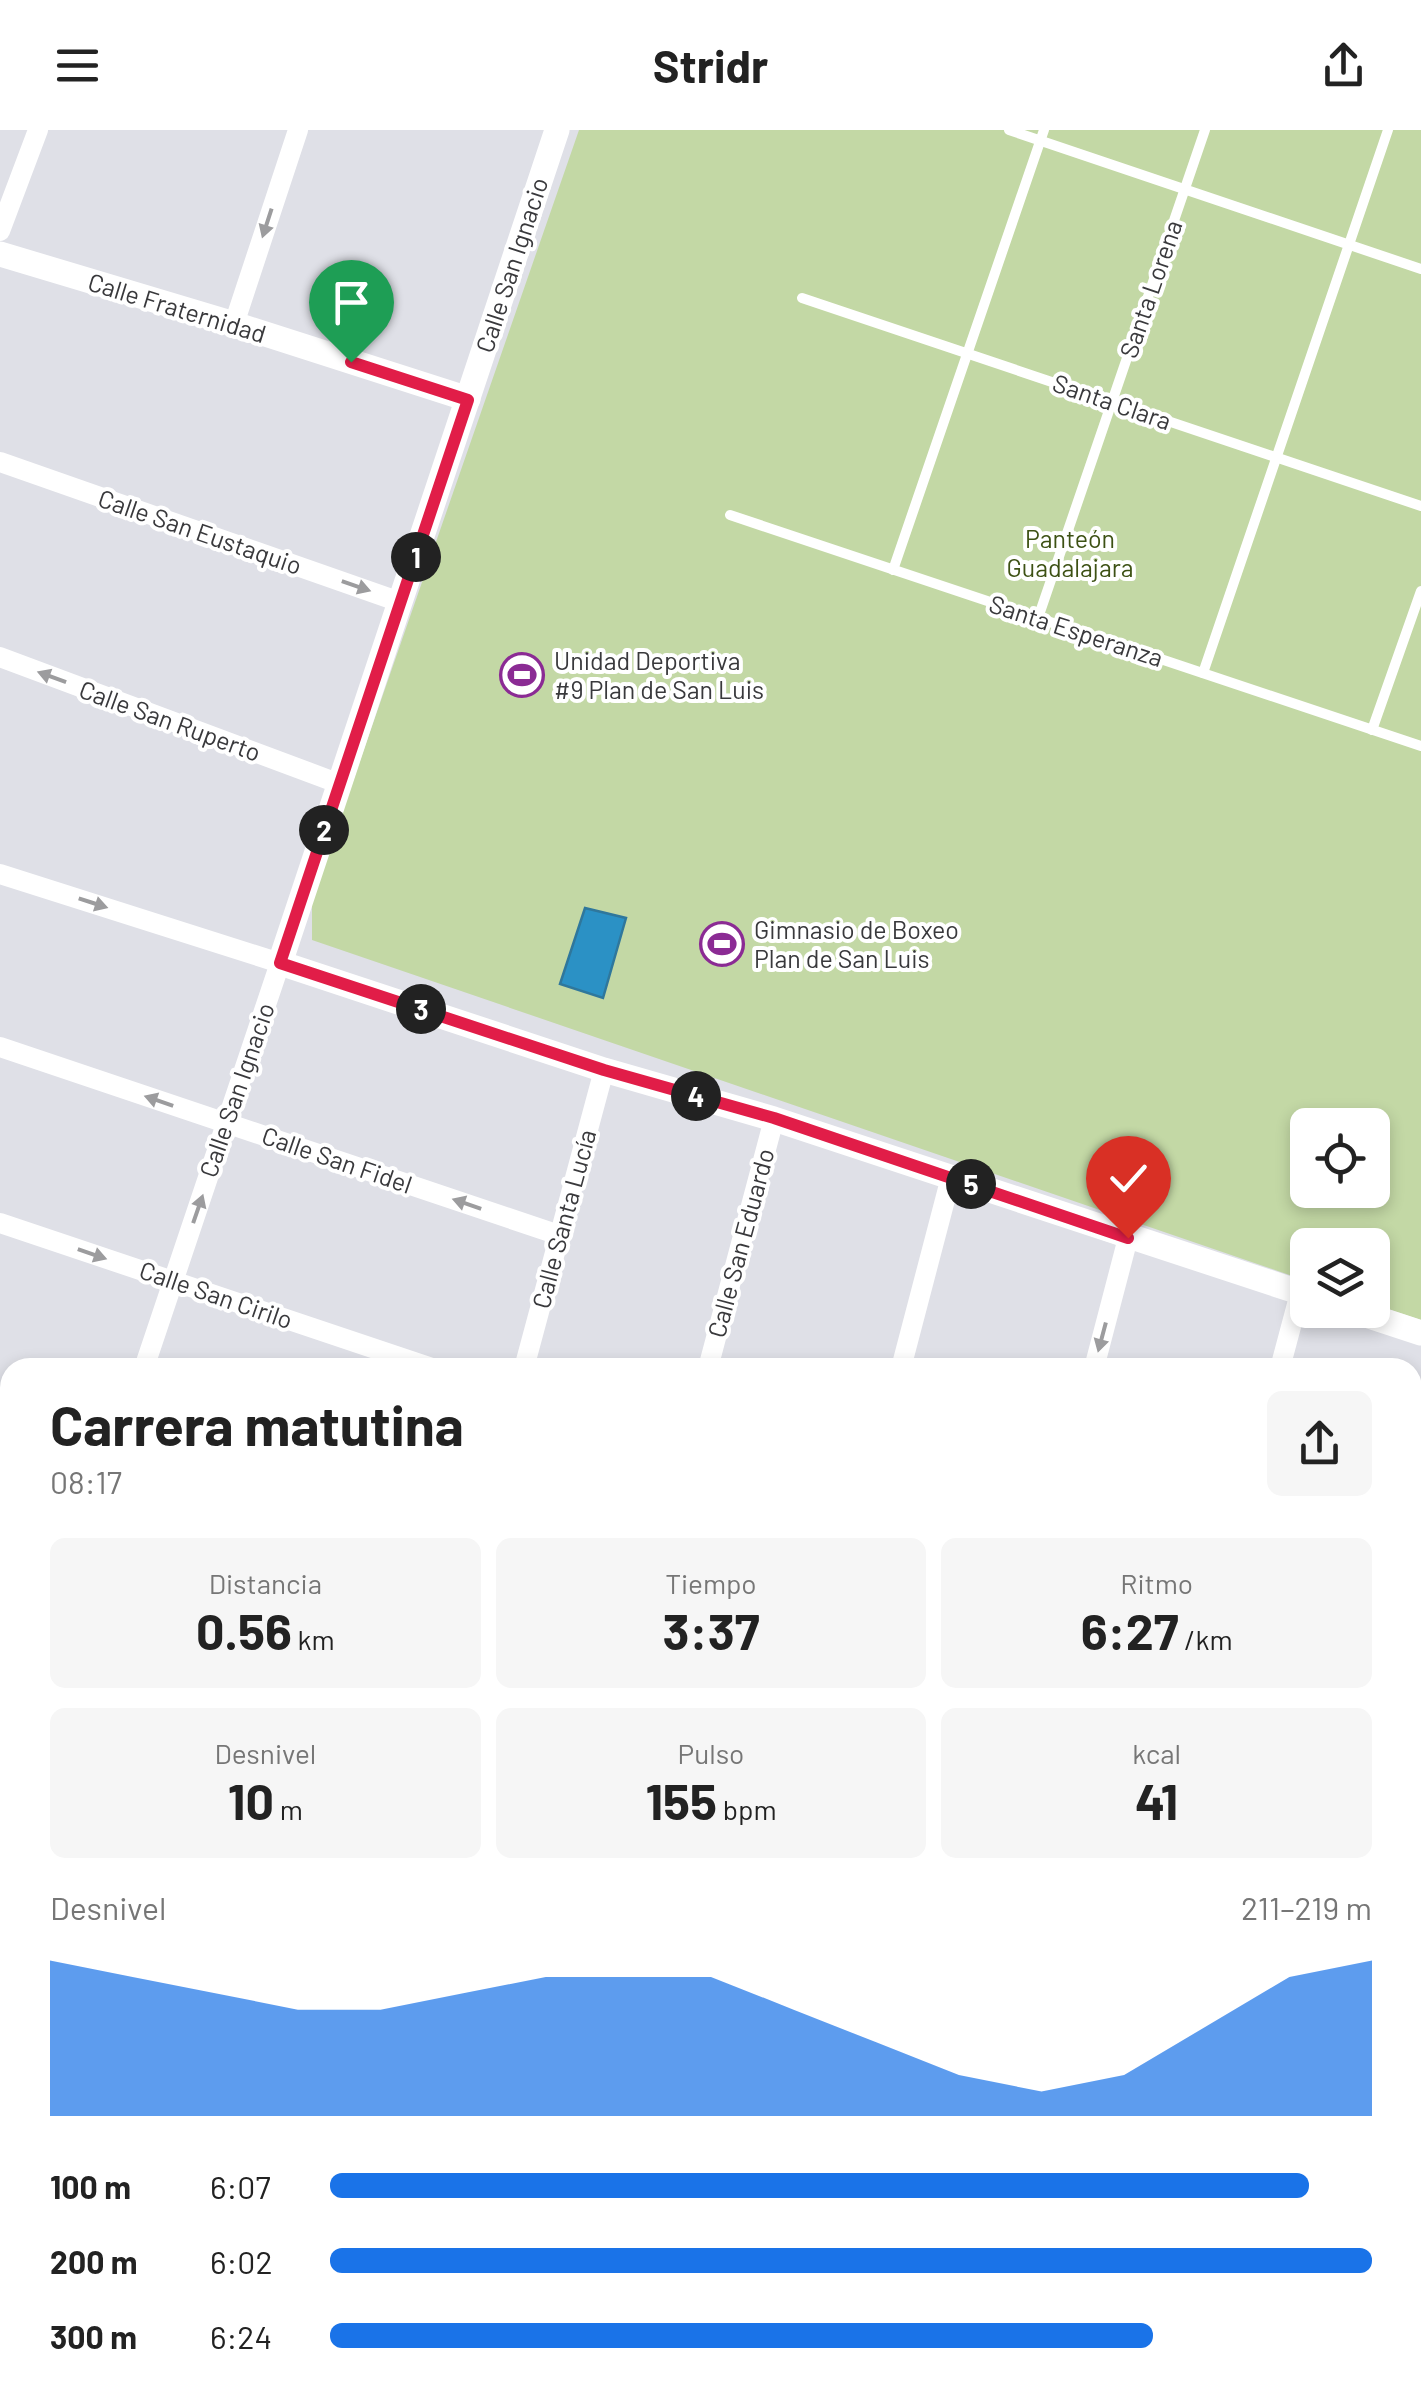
<!DOCTYPE html>
<html lang="es">
<head>
<meta charset="utf-8">
<style>
	body { margin:0; font-family:Barlow,sans-serif; background:#f6f6f6; color:#222; height:100vh; display:flex; flex-direction:column; font-size:38px; white-space:nowrap }
	* { box-sizing:border-box; margin:0 }
	p { font-size:32px; color:#767676 }
	.icon { flex:none; width:55px; height:55px; fill:none; stroke:currentColor; stroke-width:2; stroke-linecap:round; stroke-linejoin:round }
	.map { position:relative; flex:1; overflow:hidden }
	.details { position:absolute; left:0px; top:1228px; width:1422px; height:1038px; display:flex; flex-direction:column; background:#fff; border-radius:30px 30px 0 0; box-shadow:0 5px 15px #0003 }
	.details>* { flex:none }
	.controls { position:absolute; left:1290px; top:978px; display:grid; gap:20px }
	.controls a { display:grid; place-items:center; width:100px; height:100px; border-radius:15px; background:#fff; box-shadow:0 5px 15px #0003; font-size:50px }
	.pin { position:absolute; display:grid; place-items:center; width:85px; height:85px; color:#fff; margin:-102px -42px; border-radius:50% 50% 50% 0; rotate:-45deg; box-shadow:0 0 10px #0007 }
	.pin .icon { rotate:45deg }
	.km { position:absolute; width:50px; height:50px; margin:-25px; border-radius:50%; background:#222; color:#fff; font-size:28px; line-height:50px; text-align:center }
	.round { display:grid; place-items:center; flex:none; width:105px; height:105px; border-radius:15px; background:#f6f6f6 }
	.headline { display:flex; align-items:center; justify-content:space-between; height:170px; padding:0 50px }
	h1 { font-size:55px; font-weight:700; line-height:75px }
	.figures { display:grid; grid-template-columns:repeat(3,1fr); gap:15px; height:170px; padding:10px 50px }
	.figures div { display:grid; align-content:center; border-radius:15px; background:#f6f6f6; text-align:center }
	.figures b { font-size:50px; font-weight:700 }
	.figures small { font-size:28px; font-weight:400 }
	.figures p { font-size:28px }
	.chart { height:280px; padding:20px 50px }
	.chart p { display:flex; justify-content:space-between }
	.chart svg { width:100%; height:180px; margin-top:10px; fill:#1a73e8; opacity:.7 }
	ul { padding:0 50px; list-style:none; font-size:32px }
	li { display:grid; grid-template-columns:160px 120px 1fr; align-items:center; height:75px }
	li i { height:25px; border-radius:12px; background:#1a73e8 }
	header { display:flex; justify-content:space-between; align-items:center; height:130px; padding:0 50px; background:#fff; font-size:45px; font-weight:700 }
	.map>svg:first-child { display:block }
</style>
</head>
<body>
<header><svg class="icon" aria-label="menu" viewBox="0 0 24 24"><path d="M4 6h16M4 12h16M4 18h16"/></svg>Stridr<svg class="icon" aria-label="share" viewBox="0 0 24 24"><path d="M12 15V3M7 8l5-5 5 5M5 13v7h14v-7"/></svg></header>
<div class="map">
<svg width="1421" height="2263" viewBox="0 0 1421 2263">
	<rect width="100%" height="100%" fill="#dfe0e7"/>
	<polygon fill="#d6d7e6" points="81,2255 437,2255 437,2263 84,2263"/>
	<g fill="#c3d8a5" fill-rule="evenodd">
		<path d="M579,0H1421V1190L1373,1174L1372,1115H1308L1307,1151L312,810V769ZM1308,995H1372V1060H1308Z"/>
		<polygon points="0,1829 10,1832 10,2041 0,2011"/>
	</g>
	<polygon fill="#2b91c5" stroke="#2f779c" stroke-width="2.5" points="585,778 626,788 603,868 560,854"/>
	<polygon fill="#9c99eb" points="717,793 738,798 727,837 704,829"/>
	<g fill="none" stroke-linecap="round" stroke-linejoin="round">
		<g stroke="#fff" stroke-width="10">
			<polyline points="1009,0 1421,139"/>
			<polyline points="802,168 1421,376"/>
			<polyline points="730,385 1421,616"/>
			<polyline points="893,440 1044,0"/>
			<polyline points="1038,488 1205,0"/>
			<polyline points="1203,543 1388,0"/>
			<polyline points="1372,600 1421,461"/>
		</g>
		<g stroke="#fff" stroke-width="20">
			<polyline points="0,101 38,0"/>
			<polyline points="234,194 298,0"/>
			<polyline points="0,332 400,472"/>
			<polyline points="0,527 340,654"/>
			<polyline points="0,744 280,833 144,1238"/>
			<polyline points="0,917 559,1105"/>
			<polyline points="0,1093 432,1238"/>
			<polyline points="524,1238 604,940"/>
			<polyline points="708,1238 774,989"/>
			<polyline points="901,1238 951,1047"/>
			<polyline points="1094,1238 1128,1108"/>
			<polyline points="1280,1238 1300,1163"/>
			<polyline points="0,1269 10,1273"/>
			<polyline points="1412,1339 1421,1307"/>
			<polyline points="0,1446 10,1450"/>
			<polyline points="1412,1617 1421,1620"/>
			<polyline points="0,1666 10,1637"/>
			<polyline points="0,1812 10,1815"/>
			<polyline points="1412,1907 1421,1881"/>
			<polyline points="1412,2181 1421,2183"/>
			<polyline points="658,2255 688,2263"/>
			<polyline points="632,2263 634,2255"/>
			<polyline points="1008,2263 1010,2255"/>
			<polyline points="1299,2263 1301,2255"/>
		</g>
		<g stroke="#fff" stroke-width="25">
			<polyline points="557,0 280,833 604,940 774,989 1308,1165"/>
			<polyline points="0,124 234,194 468,269"/>
			<polyline points="1351,1180 1421,1203"/>
			<polyline points="0,2122 10,2151"/>
			<polyline points="45,2255 48,2263"/>
		</g>
	</g>
	<defs><path id="oneway-solid" d="M-6-.8H1V-3.2L6.5 0L1 3.2V.8H-6Z" transform="scale(2.5)"/></defs>
	<g fill="#9c9c9e">
		<use href="#oneway-solid" transform="translate(267 93) rotate(108)"/>
		<use href="#oneway-solid" transform="translate(356 456) rotate(19)"/>
		<use href="#oneway-solid" transform="translate(52 547) rotate(-160)"/>
		<use href="#oneway-solid" transform="translate(93 773) rotate(18)"/>
		<use href="#oneway-solid" transform="translate(159 971) rotate(-161)"/>
		<use href="#oneway-solid" transform="translate(467 1074) rotate(-161)"/>
		<use href="#oneway-solid" transform="translate(198 1079) rotate(-71)"/>
		<use href="#oneway-solid" transform="translate(92 1124) rotate(19)"/>
		<use href="#oneway-solid" transform="translate(1102 1207) rotate(105)"/>
	</g>
	<g fill="none" stroke-linecap="round" stroke-linejoin="round">
		<g stroke="#fff" stroke-width="20">
			<polyline id="route" points="351,232 468,270 280,833 604,940 774,988 1128,1108"/>
		</g>
		<use href="#route" stroke="#e11d48" stroke-width="12"/>
	</g>
	<defs>
		<g id="stadium-ring" transform="scale(2.25)"><circle r="9.5" fill="#fff" stroke="#8b2b94" stroke-width="1.5"/><path d="M0-5a6.5 5 0 1 0 0 10a6.5 5 0 1 0 0-10ZM-3.5-1.8h7v3.6h-7Z" fill="#8b2b94"/></g>
	</defs>
	<g fill-rule="evenodd">
		<use href="#stadium-ring" x="522" y="545"/>
		<use href="#stadium-ring" x="722" y="814"/>
	</g>
	<g text-anchor="middle" stroke-width="8" stroke-linejoin="round" paint-order="stroke">
		<g font-size="25" fill="#39393c" stroke="#fff">
			<text transform="translate(512 135) rotate(-72)" y="9">Calle San Ignacio</text>
			<text transform="translate(1151 159) rotate(-71)" y="9">Santa Lorena</text>
			<text transform="translate(177 178) rotate(17)" y="9">Calle Fraternidad</text>
			<text transform="translate(1112 272) rotate(19)" y="9">Santa Clara</text>
			<text transform="translate(200 402) rotate(19)" y="9">Calle San Eustaquio</text>
			<text transform="translate(1076 501) rotate(18)" y="9">Santa Esperanza</text>
			<text transform="translate(170 591) rotate(20)" y="9">Calle San Ruperto</text>
			<text transform="translate(237 960) rotate(-71)" y="9">Calle San Ignacio</text>
			<text transform="translate(337 1030) rotate(19)" y="9">Calle San Fidel</text>
			<text transform="translate(564 1089) rotate(-75)" y="9">Calle Santa Lucía</text>
			<text transform="translate(741 1113) rotate(-75)" y="9">Calle San Eduardo</text>
			<text transform="translate(216 1165) rotate(19)" y="9">Calle San Cirilo</text>
		</g>
		<g font-size="25" fill="#3d5114" stroke="#fff">
			<text x="1070" y="418">Panteón<tspan x="1070" dy="29">Guadalajara</tspan></text>
		</g>
		<g font-size="25" fill="#39393c" stroke="#fff" text-anchor="start">
			<text x="554" y="540">Unidad Deportiva<tspan x="554" dy="29">#9 Plan de San Luis</tspan></text>
			<text x="754" y="809">Gimnasio de Boxeo<tspan x="754" dy="29">Plan de San Luis</tspan></text>
		</g>
	</g>
</svg>
<div class="controls">
<a><svg class="icon" aria-label="locate" viewBox="0 0 24 24"><circle cx="12" cy="12" r="6"/><path d="M12 2v4M12 18v4M2 12h4M18 12h4"/></svg></a>
<a><svg class="icon" aria-label="layers" viewBox="0 0 24 24"><path d="M12 4l9 5-9 5-9-5zM3 14l9 5 9-5"/></svg></a>
</div>
<div class="pin" style="left:351px;top:232px;background:#1e9e55"><svg class="icon" aria-label="arrive" viewBox="0 0 24 24"><path d="M6 21V4h12l-3 4 3 4H6"/></svg></div>
<div class="pin" style="left:1128px;top:1108px;background:#d93025"><svg class="icon" aria-label="check" viewBox="0 0 24 24"><path d="M5 12l5 5 9-10"/></svg></div>
<b class="km" style="left:416px;top:427px">1</b>
<b class="km" style="left:324px;top:700px">2</b>
<b class="km" style="left:421px;top:879px">3</b>
<b class="km" style="left:696px;top:966px">4</b>
<b class="km" style="left:971px;top:1054px">5</b>
<section class="details">
<div class="headline"><div><h1>Carrera matutina</h1><p>08:17</p></div><a class="round"><svg class="icon" aria-label="share" viewBox="0 0 24 24"><path d="M12 15V3M7 8l5-5 5 5M5 13v7h14v-7"/></svg></a></div>
<div class="figures">
<div><p>Distancia</p><b>0.56<small> km</small></b></div>
<div><p>Tiempo</p><b>3:37</b></div>
<div><p>Ritmo</p><b>6:27<small> /km</small></b></div>
</div>
<div class="figures">
<div><p>Desnivel</p><b>10<small> m</small></b></div>
<div><p>Pulso</p><b>155<small> bpm</small></b></div>
<div><p>kcal</p><b>41</b></div>
</div>
<div class="chart"><p><span>Desnivel</span>211–219 m</p>
<svg viewBox="0 0 160 44" preserveAspectRatio="none"><path d="M0 44V6L10 10L20 14L30 18L40 18L50 14L60 10L70 10L80 10L90 18L100 26L110 34L120 38L130 34L140 22L150 10L160 6V44z"/></svg>
</div>
<ul>
<li><b>100 m</b>6:07<i style="width:94%"></i></li>
<li><b>200 m</b>6:02<i style="width:100%"></i></li>
<li><b>300 m</b>6:24<i style="width:79%"></i></li>
</ul>
</section>
</div>
</body>
</html>
